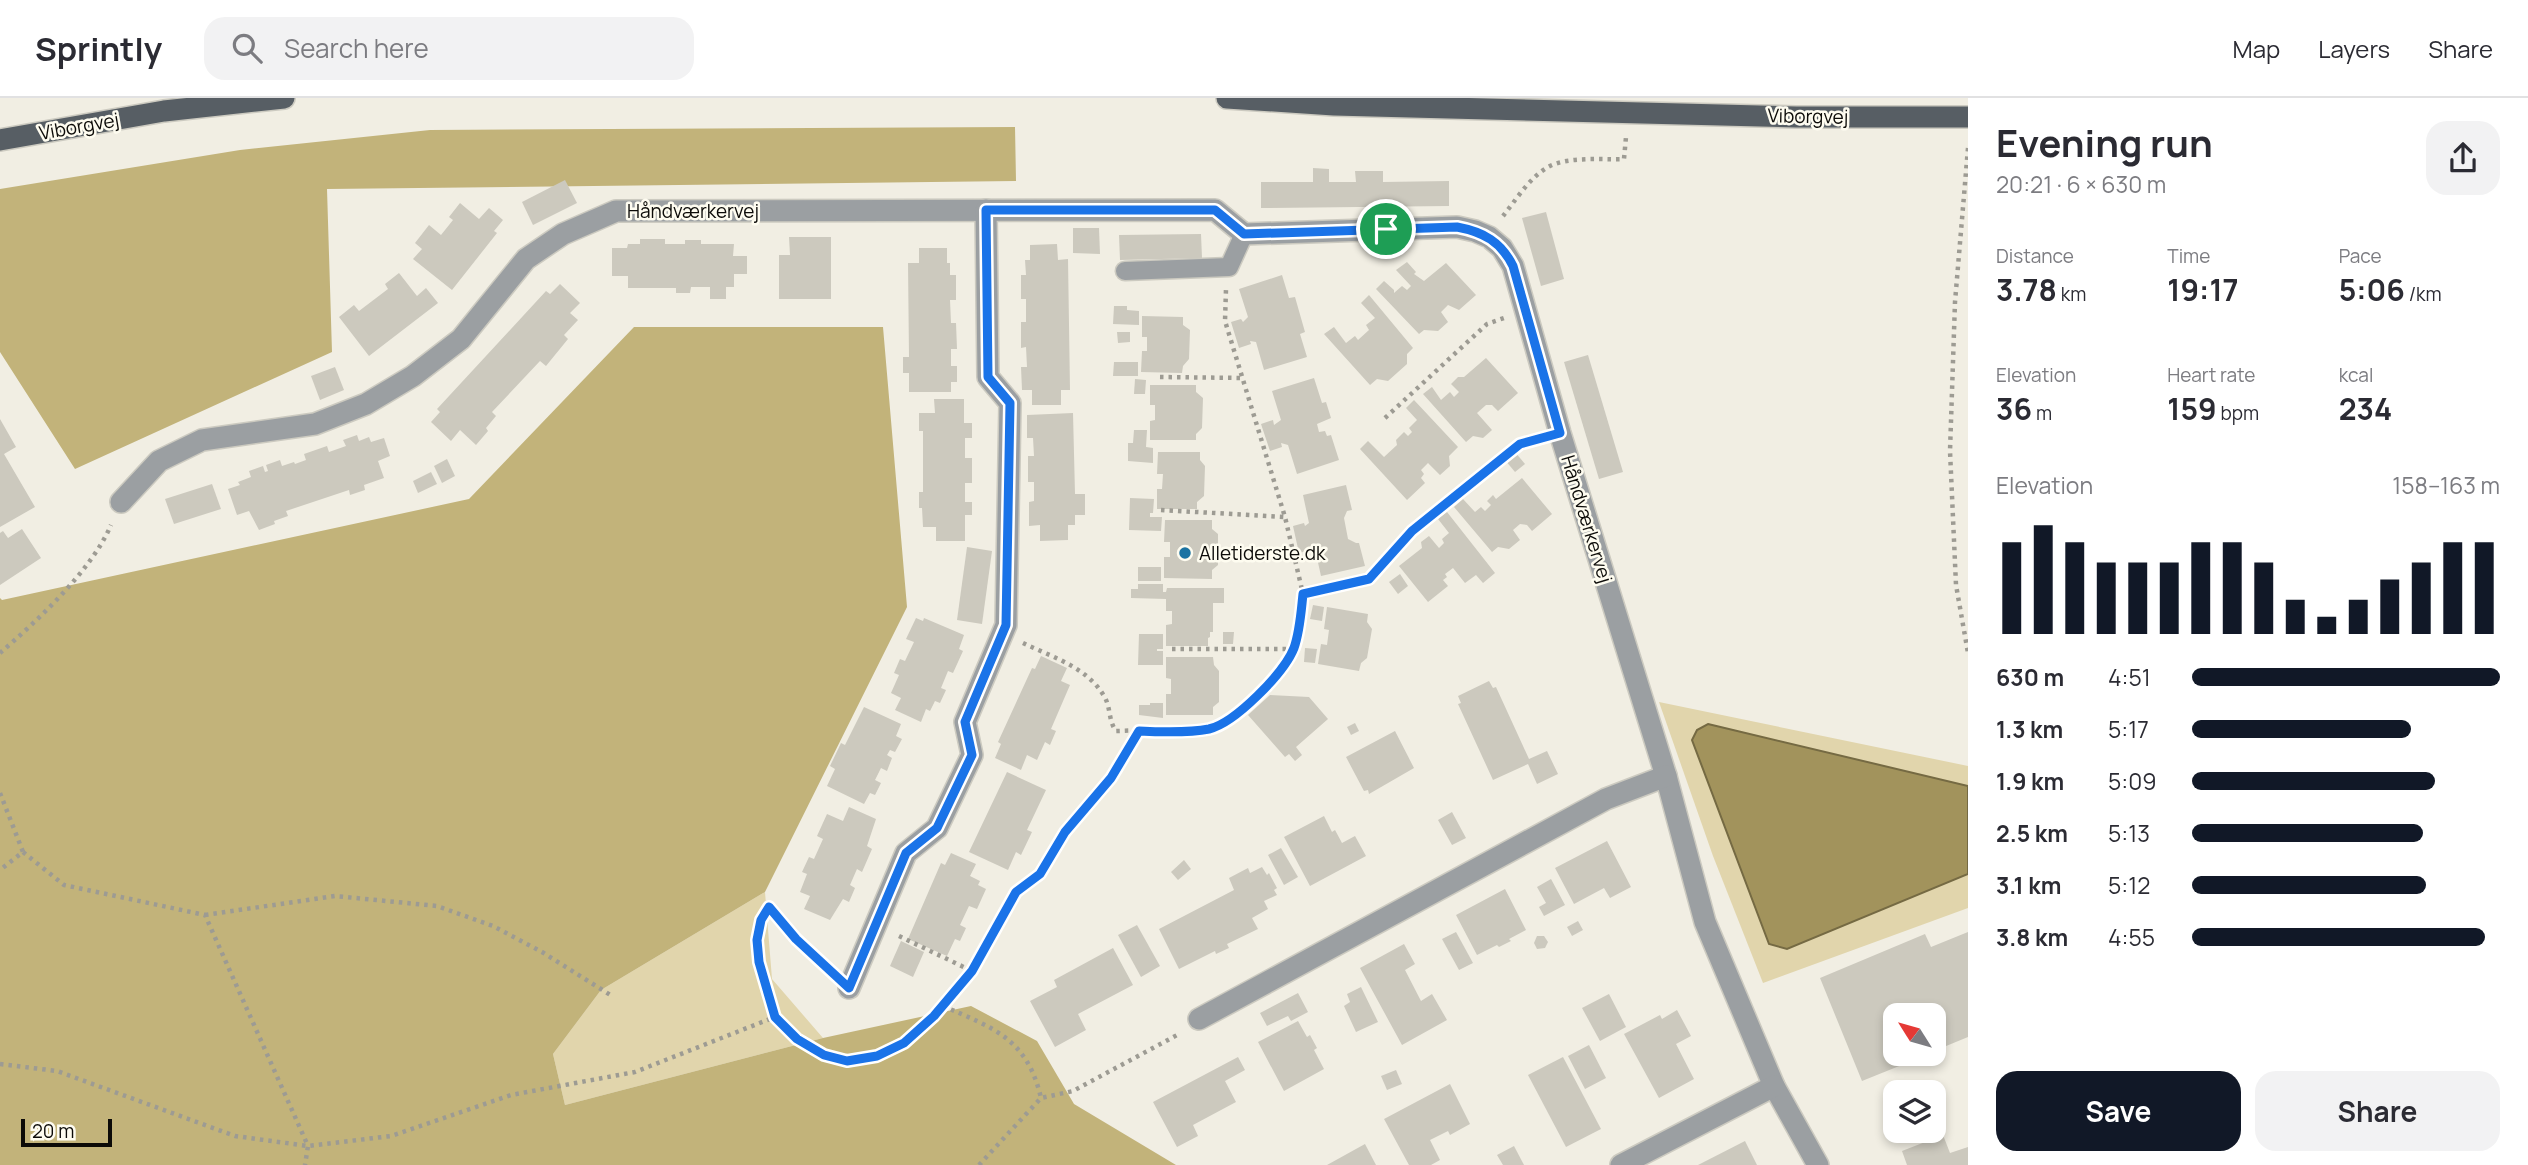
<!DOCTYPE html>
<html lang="en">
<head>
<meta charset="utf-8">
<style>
	body { margin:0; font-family:Manrope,sans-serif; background:#f2f2f3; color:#2b2b33; height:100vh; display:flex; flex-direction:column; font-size:26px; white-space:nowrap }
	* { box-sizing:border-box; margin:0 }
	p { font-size:23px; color:#7c7c81 }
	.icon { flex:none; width:38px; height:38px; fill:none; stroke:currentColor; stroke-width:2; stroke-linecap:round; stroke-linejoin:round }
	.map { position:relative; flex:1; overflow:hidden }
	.sheet { display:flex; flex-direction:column; background:#fff; width:560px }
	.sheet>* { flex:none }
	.needle { width:46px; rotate:307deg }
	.controls { position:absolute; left:1883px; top:905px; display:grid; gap:14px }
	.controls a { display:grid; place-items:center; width:63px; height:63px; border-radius:14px; background:#fff; box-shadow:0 4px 10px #0003; font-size:35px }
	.scale { position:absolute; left:21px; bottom:18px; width:91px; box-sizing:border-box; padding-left:7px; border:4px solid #0c0b08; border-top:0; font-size:19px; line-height:24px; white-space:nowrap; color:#0c0b08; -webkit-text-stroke:5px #fefcf0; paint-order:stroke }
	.pin { position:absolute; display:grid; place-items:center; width:60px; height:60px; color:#fff; margin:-30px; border:4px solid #fff; border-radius:50%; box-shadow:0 2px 7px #0007 }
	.round { display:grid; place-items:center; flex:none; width:74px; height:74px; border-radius:21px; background:#f2f2f3 }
	.headline { display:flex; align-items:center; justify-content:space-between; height:119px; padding:0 28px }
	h1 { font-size:38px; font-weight:700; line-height:52px }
	.stats { display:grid; grid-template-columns:repeat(3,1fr); gap:10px; height:119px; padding:7px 28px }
	.stats div { display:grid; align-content:center }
	.stats b { font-size:30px; font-weight:700 }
	.stats small { font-size:19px; font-weight:400 }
	.stats p { font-size:19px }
	.chart { height:196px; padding:14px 28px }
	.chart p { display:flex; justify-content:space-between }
	.chart svg { width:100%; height:126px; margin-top:7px; stroke:#111827; stroke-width:6 }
	.primary-button { display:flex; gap:14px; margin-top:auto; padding:14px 28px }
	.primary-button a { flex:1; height:80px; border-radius:21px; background:#111827; color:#fff; font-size:28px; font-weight:700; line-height:80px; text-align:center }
	.primary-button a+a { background:#f2f2f3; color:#2b2b33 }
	ul { padding:0 28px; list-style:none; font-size:23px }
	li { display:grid; grid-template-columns:112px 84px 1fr; align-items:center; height:52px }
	li i { height:18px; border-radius:9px; background:#111827 }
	header { display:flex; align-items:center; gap:42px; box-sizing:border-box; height:98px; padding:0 35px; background:#fff; border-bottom:2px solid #e1e1e2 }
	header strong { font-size:33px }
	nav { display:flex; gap:38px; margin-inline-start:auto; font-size:24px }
	.search { width:490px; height:63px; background:#f2f2f3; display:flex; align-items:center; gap:18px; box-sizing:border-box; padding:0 24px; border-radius:21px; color:#7c7c81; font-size:26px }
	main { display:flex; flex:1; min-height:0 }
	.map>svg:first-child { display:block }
</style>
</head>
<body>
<header>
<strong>Sprintly</strong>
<div class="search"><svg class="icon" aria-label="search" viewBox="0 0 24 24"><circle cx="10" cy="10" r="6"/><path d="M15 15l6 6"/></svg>Search here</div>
<nav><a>Map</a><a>Layers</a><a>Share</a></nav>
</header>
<main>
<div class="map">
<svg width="1968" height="1067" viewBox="0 0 1968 1067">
	<rect width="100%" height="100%" fill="#f1eee3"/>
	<g fill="#e1d5ac">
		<polygon points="1659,604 1968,668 1968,810 1763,885 1713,758"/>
		<polygon points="765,794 772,881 823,940 565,1007 553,956 601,892"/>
	</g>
	<g fill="#c2b37a">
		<polygon points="1015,29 1016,83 327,91 332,254 75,371 0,254 0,91 240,52 430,32"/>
		<polygon points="634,229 883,229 907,509 765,794 601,892 553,956 565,1007 823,940 971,908 1037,943 1074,1006 1176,1067 0,1067 0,500 2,502 469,401"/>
	</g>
	<polygon fill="#a2935c" stroke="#756a43" stroke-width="2" points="1708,626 1968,688 1968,776 1787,851 1769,846 1692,642 1697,632"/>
	<g fill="#ccc9be">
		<polygon points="1313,70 1329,71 1329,84 1356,84 1355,73 1383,73 1383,84 1449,83 1449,108 1261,110 1261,84 1313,84"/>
		<polygon points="565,82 577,105 533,127 522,104"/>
		<polygon points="460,105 479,121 489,110 503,122 494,133 497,135 452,192 413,161 422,151 415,145 429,127 441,137 453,122 449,119"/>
		<polygon points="1546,114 1564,181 1541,188 1522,120"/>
		<polygon points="1073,130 1099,130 1100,156 1073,155"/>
		<polygon points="1201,136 1202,160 1120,162 1119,137"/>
		<polygon points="789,139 831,139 831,201 779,201 779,157 790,157"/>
		<polygon points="640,141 665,141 665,146 685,146 685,142 701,142 701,146 734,146 733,158 747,158 747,176 734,176 734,189 726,189 726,201 710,201 710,189 691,189 690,195 676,195 676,190 628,190 628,178 612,178 612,150 627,150 628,146 640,146"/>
		<polygon points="1057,146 1058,162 1068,161 1070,292 1061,292 1061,307 1032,307 1032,292 1022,292 1021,269 1027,269 1026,249 1021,250 1021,224 1026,224 1026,201 1021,201 1021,177 1026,177 1025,162 1030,162 1030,147"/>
		<polygon points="919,150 947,150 947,165 950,165 950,177 956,177 956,202 950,202 951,225 956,225 957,251 951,251 951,268 957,268 957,284 951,284 951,294 909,294 909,275 903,275 903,259 909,259 908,165 919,165"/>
		<polygon points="1407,164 1416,174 1414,176 1424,183 1446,165 1476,197 1459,212 1448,207 1441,214 1448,224 1438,233 1424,232 1419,236 1376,191 1384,183 1394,192 1394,195 1402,188 1407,192 1411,188 1396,172"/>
		<polygon points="399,175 417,198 426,190 438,205 369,258 339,219 354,207 359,213 388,191 385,186"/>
		<polygon points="1282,177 1289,200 1295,199 1305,234 1300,236 1307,259 1264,272 1256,244 1250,243 1251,246 1239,250 1231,224 1241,221 1243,224 1248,219 1239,191"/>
		<polygon points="560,186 580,205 570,215 578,222 564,237 568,241 546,268 540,263 492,314 496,318 486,330 488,333 476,347 460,332 451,343 431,324 440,314 437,311 546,193 550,196"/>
		<polygon points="1369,197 1413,250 1407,256 1407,266 1388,283 1377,281 1370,287 1324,236 1334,229 1346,245 1355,238 1358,242 1369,232 1366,227 1375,220 1361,205"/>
		<polygon points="1114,208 1127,208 1127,212 1139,213 1139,227 1113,226"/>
		<polygon points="1142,218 1183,219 1183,227 1190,232 1189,261 1183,268 1182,275 1141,274 1142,253 1147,253 1147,239 1142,239"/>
		<polygon points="1117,234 1130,234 1130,244 1118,245"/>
		<polygon points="1588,257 1623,374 1599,381 1564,264"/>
		<polygon points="1486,260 1518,295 1498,313 1492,307 1486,307 1477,315 1492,332 1483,340 1473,338 1466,344 1423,296 1432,289 1441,302 1450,294 1454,299 1459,294 1451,286 1458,279 1464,279"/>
		<polygon points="1114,264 1138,264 1138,278 1113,278"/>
		<polygon points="335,269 344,292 320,302 311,278"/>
		<polygon points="1314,280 1322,305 1326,304 1331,320 1317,326 1319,334 1325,333 1327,338 1331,337 1339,362 1297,376 1288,347 1281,345 1282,349 1270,353 1261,326 1273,322 1274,327 1281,322 1272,293"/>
		<polygon points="1135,281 1146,282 1145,296 1134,296"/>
		<polygon points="1150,287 1196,287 1196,294 1203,300 1202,330 1196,336 1196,342 1150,342 1150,323 1155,322 1155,307 1150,307"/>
		<polygon points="934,301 964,301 964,325 972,325 972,340 965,340 965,360 972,360 972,385 965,385 965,404 972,404 972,417 965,417 965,443 936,443 936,429 923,429 922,410 919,410 919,394 923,394 923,333 919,333 919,315 935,315"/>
		<polygon points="1414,302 1458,349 1449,358 1450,368 1440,377 1428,365 1421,372 1424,376 1421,380 1425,385 1407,402 1360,351 1368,343 1384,359 1397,347 1396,342 1404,334 1408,338 1412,334 1409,330 1417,322 1406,310"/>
		<polygon points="1073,315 1075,396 1085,396 1085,417 1075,417 1075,427 1068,427 1068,442 1040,443 1040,427 1029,428 1029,404 1034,403 1034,384 1028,384 1028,358 1034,358 1033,340 1027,340 1027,317"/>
		<polygon points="0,321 16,349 4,356 35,409 0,429"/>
		<polygon points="1134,332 1147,332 1146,349 1153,350 1153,365 1128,363 1128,345 1133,345"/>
		<polygon points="357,337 359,343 369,339 371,344 384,340 390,358 378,363 384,380 364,387 365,392 350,397 349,392 286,413 288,418 274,423 275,426 259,432 249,413 237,417 228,391 240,387 238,384 251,379 249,373 263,368 265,374 268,373 266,367 280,362 282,368 294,364 295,366 306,362 304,356 327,348 329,354 346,348 343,342"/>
		<polygon points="1158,354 1200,354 1200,362 1205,368 1204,398 1197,404 1197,411 1157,411 1157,391 1162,391 1163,376 1157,376"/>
		<polygon points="1515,354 1525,366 1515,374 1505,362"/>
		<polygon points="447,361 455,378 442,385 434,368"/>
		<polygon points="431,374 437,386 418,395 413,383"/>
		<polygon points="1522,380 1552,416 1532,433 1527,427 1520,426 1513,432 1520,442 1509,451 1498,449 1492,454 1454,409 1463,401 1475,414 1481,409 1485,413 1491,407 1487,403 1493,397 1496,401"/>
		<polygon points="212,386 221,411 174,426 165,401"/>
		<polygon points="1346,387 1352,412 1347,413 1344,420 1348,441 1356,445 1359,445 1365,468 1321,478 1315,451 1310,448 1311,452 1299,455 1293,428 1304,425 1305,428 1309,425 1303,397"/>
		<polygon points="1130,400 1154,401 1153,415 1150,415 1150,419 1162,419 1161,433 1129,432"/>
		<polygon points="1447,414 1495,475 1483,485 1476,477 1465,485 1453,470 1445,476 1447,479 1443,482 1448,488 1428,504 1399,468 1422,450 1421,444 1429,438 1439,450 1444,445 1442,441 1449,435 1438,421"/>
		<polygon points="1165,422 1212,422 1212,431 1218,436 1218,467 1212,472 1212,481 1164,480 1164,459 1170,459 1170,444 1164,444"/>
		<polygon points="22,431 41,460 0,487 0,435 3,433 8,440"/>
		<polygon points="967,449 992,453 982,526 957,522"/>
		<rect x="1138" y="469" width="23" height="14"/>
		<polygon points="1400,476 1408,488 1398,496 1389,484"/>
		<polygon points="1138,486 1163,486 1163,494 1166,494 1167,490 1224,490 1224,505 1213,505 1213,534 1210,534 1210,539 1208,540 1208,548 1166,548 1166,527 1172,526 1172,513 1166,513 1166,501 1131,500 1131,491 1138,491"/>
		<polygon points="1313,507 1324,509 1322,523 1310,521"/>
		<polygon points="1327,509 1368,516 1367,524 1372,531 1367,560 1361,565 1359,573 1318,566 1321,546 1327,547 1329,532 1324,531"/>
		<polygon points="916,520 923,523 924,520 964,537 959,551 963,553 953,575 948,573 941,590 946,592 940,605 935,603 930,613 926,611 921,624 895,612 901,600 891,595 899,577 894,575 900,561 905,563 914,544 906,541"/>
		<polygon points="1223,534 1234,534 1233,546 1223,546"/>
		<polygon points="1139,536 1163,536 1163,551 1157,551 1157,553 1163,553 1163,567 1138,567"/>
		<polygon points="1305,550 1317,551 1315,565 1304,564"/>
		<polygon points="1041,558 1067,570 1061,583 1070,587 1051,631 1056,633 1050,647 1045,644 1037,662 1027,657 1021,672 995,660 1001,646 998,644 1032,570 1035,571"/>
		<polygon points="1166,559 1213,559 1214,567 1219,573 1219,604 1213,609 1213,617 1166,617 1166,596 1171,596 1171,581 1166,580"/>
		<polygon points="1489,583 1493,590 1496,589 1529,661 1547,653 1558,676 1537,686 1528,666 1493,682 1458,606 1461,605 1458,598"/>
		<polygon points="1270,597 1309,599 1328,621 1296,649 1302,657 1295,663 1289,656 1285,659 1248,617"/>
		<polygon points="1150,605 1163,605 1163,620 1139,617 1139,607 1150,607"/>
		<polygon points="864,609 901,626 896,638 902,641 895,654 890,652 887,657 892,660 887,673 881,670 875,682 881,685 875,697 870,695 864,706 827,688 835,671 830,668 841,645 845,647"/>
		<polygon points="1355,625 1359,633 1351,637 1347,629"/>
		<polygon points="1395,633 1414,670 1369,696 1368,692 1364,693 1346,659"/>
		<polygon points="1007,674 1046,692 1027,732 1032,734 1021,757 1016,754 1008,772 969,754"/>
		<polygon points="849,709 876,721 867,748 872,751 862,774 857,771 850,787 855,790 849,804 843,801 830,822 804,811 810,798 800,794 807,776 802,774 809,759 814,761 823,741 817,738 827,716 843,723"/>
		<polygon points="1452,714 1466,740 1452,747 1438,722"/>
		<polygon points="1324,718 1332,734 1335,732 1342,745 1355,738 1366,758 1310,788 1284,739"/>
		<polygon points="1607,743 1631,789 1610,800 1604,790 1574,806 1555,770"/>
		<polygon points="1281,750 1298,779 1284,787 1268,757"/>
		<polygon points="951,755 976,766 970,778 980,783 978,787 986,791 977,811 969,808 960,827 966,830 960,843 955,841 947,858 908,841 941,765 945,767"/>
		<polygon points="1184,762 1191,771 1178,782 1171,774"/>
		<polygon points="1262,769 1267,777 1269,775 1277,790 1274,792 1277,797 1264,803 1268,811 1252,820 1258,831 1227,846 1229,850 1216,856 1215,853 1179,871 1159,831 1234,792 1229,780 1248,770 1250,775"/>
		<polygon points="1551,781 1565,807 1544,818 1539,809 1546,805 1537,789"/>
		<polygon points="1505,791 1526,832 1509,841 1511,843 1499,849 1497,847 1477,857 1456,817"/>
		<polygon points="1578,823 1583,832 1572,838 1567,829"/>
		<polygon points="1137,827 1160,868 1141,879 1118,837"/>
		<polygon points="1456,834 1473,865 1459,872 1442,841"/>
		<polygon points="1968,834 1968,939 1934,953 1934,917 1895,917 1895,956 1929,956 1862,983 1820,880 1925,836 1931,849"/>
		<polygon points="1537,838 1544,838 1548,844 1545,850 1537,851 1534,845"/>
		<polygon points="901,843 924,854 913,879 890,868"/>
		<polygon points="1404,846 1415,866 1405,872 1421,903 1432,896 1447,922 1402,947 1360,870"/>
		<polygon points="1113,850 1133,887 1078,916 1086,932 1055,949 1030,903 1057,889 1054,882"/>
		<polygon points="1361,889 1378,924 1356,934 1344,908 1350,904 1347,896"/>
		<polygon points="1298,895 1308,914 1291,923 1288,918 1267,928 1260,915"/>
		<polygon points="1609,896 1626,929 1600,943 1582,910"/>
		<polygon points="1677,912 1691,938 1676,946 1694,981 1659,1000 1624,936 1660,917 1662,921"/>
		<polygon points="1298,923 1307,939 1310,937 1317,950 1314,952 1324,971 1284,993 1258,944"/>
		<polygon points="1589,947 1606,980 1585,991 1568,958"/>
		<polygon points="1238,959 1245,972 1225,983 1236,1004 1193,1027 1198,1038 1177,1049 1153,1004"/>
		<polygon points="1563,959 1601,1031 1566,1049 1528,977"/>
		<polygon points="1396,972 1402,986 1387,992 1381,978"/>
		<polygon points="1450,986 1470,1026 1450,1037 1448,1033 1430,1042 1440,1062 1431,1067 1409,1067 1384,1021"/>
		<polygon points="1943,1037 1950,1055 1968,1049 1968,1067 1907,1067 1902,1053"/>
		<polygon points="1745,1043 1757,1067 1698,1067"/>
		<polygon points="1365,1046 1376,1067 1327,1067"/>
		<polygon points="1514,1048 1524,1067 1503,1067 1497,1057"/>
	</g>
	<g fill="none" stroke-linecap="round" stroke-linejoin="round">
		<g stroke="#cccac0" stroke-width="21">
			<polyline id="service" points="1125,173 1229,169 1244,136"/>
		</g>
		<g stroke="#cccac0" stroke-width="24">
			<g id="minor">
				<polyline points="121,404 159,363 202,342 315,326 366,306 413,278 461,241 526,161 563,136 616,113 1215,112 1244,136 1457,129 1475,133 1489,139 1502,150 1513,168 1560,335 1666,678 1705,824 1774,988 1818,1067"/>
				<polyline points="849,890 906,755 937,730 972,657 965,624 1006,527 1010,305 988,279 986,112"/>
				<polyline points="1199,921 1606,701 1666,678"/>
				<polyline points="1621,1067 1774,988"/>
			</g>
		</g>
		<g stroke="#cccac0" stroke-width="24">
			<g id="primary">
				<polyline points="1227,0 1334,7 1796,19 1968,19"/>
				<polyline points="0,42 164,13 284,0"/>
			</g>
		</g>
		<g stroke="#9d9b93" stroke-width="4.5" stroke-dasharray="3.5 5" stroke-linecap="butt">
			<polyline points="1968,50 1955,204 1950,353 1956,487 1968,555"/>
			<path d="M1503,118C1516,102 1529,80 1548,69C1568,58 1602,62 1624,61L1626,39"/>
			<polyline points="1160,279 1243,280"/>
			<polyline points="1385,320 1487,226 1504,220"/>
			<polyline points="1161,412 1285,419"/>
			<polyline points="1303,496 1369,481 1412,433 1520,347 1538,341"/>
			<path d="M1023,545C1052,559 1087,569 1104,598C1111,609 1108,622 1116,633L1210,630L1227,623L1264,589L1280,573L1293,551L1299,528L1303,496L1285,419L1225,223L1226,191"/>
			<polyline points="1172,551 1293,551"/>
			<path d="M0,555C37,523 92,472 111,427"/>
			<polyline points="0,695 23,754 0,772"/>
			<polyline points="23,754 64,787 205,817 308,1048 305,1067"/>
			<polyline points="205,817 335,798 437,808 493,828 542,854 612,898"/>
			<polyline points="899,838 972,873"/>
			<path d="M943,908C993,930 1027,940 1041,1000"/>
			<path d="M775,919C765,882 747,845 769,809L796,841L828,871"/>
			<polyline points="0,966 57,973 235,1038 308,1048 391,1038 511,997 635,974 775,919 797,941 824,957 847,963 877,958 904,945 934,918 972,873 1016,795 1039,776 1065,734 1111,680 1139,633"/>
			<polyline points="979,1067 1041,1000 1073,993 1179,936"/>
		</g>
		<use href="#service" stroke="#9b9fa2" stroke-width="18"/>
		<use href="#minor" stroke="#9b9fa2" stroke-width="21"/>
		<use href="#primary" stroke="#575e64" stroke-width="21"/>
	</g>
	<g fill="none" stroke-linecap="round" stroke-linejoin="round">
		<g stroke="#fff" stroke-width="14">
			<path id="route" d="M986,112H1215L1244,136L1457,129C1484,134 1501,144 1513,168L1560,335L1520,346L1412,433L1369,481L1303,496C1301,514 1300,533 1294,550C1284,575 1235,625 1209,631C1189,635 1159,634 1139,633L1111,680L1065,734L1040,776L1016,794L972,873L934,918L904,945L877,958L847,963L824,957L797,941L775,919L759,864L757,842L761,822L769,809L796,841L849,890L906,755L937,730L972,657L965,624L1006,527L1010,305L988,279Z"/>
		</g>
		<use href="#route" stroke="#1a73e8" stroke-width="9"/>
	</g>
	<circle fill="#1b73a2" stroke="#fefcf0" stroke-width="2.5" cx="1185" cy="455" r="7"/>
	<g text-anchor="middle" stroke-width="5" stroke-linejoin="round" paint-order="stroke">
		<g font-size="19" fill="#0c0b08" stroke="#fefcf0">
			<text transform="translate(1808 18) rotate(1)" y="7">Viborgvej</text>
			<text transform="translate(79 28) rotate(-10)" y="7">Viborgvej</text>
			<text x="693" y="120">Håndværkervej</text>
			<text transform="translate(1587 421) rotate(73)" y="7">Håndværkervej</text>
		</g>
		<g font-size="19" fill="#0c0b08" stroke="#fefcf0" text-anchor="start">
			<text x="1199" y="462">Alletiderste.dk</text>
		</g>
	</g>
</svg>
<div class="controls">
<a><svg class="needle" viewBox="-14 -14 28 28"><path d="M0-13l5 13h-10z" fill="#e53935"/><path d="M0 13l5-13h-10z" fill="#7c7c81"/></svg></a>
<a><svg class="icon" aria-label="layers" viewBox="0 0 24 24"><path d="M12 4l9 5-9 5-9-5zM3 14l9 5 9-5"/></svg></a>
</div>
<div class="scale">20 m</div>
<div class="pin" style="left:1386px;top:131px;background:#1e9e55"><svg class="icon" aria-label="arrive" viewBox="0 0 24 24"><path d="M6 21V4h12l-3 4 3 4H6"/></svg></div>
</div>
<section class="sheet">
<div class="headline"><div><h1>Evening run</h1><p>20:21 · 6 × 630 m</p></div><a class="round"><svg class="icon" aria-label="share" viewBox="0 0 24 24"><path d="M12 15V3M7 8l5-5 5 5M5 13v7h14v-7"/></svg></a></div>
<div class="stats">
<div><p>Distance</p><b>3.78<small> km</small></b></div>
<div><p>Time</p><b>19:17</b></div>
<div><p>Pace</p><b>5:06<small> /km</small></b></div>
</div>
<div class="stats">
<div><p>Elevation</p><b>36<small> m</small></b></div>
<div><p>Heart rate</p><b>159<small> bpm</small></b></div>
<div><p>kcal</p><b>234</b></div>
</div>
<div class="chart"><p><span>Elevation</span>158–163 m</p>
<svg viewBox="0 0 160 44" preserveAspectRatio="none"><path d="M5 44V12M15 44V6M25 44V12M35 44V19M45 44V19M55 44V19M65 44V12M75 44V12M85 44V19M95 44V32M105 44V38M115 44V32M125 44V25M135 44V19M145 44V12M155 44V12"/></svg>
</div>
<ul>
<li><b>630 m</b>4:51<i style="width:100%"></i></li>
<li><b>1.3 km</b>5:17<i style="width:71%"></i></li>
<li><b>1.9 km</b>5:09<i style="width:79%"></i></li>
<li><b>2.5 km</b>5:13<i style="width:75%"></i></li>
<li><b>3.1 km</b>5:12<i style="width:76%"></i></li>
<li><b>3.8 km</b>4:55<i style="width:95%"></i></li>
</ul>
<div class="primary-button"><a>Save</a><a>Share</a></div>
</section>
</main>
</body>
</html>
